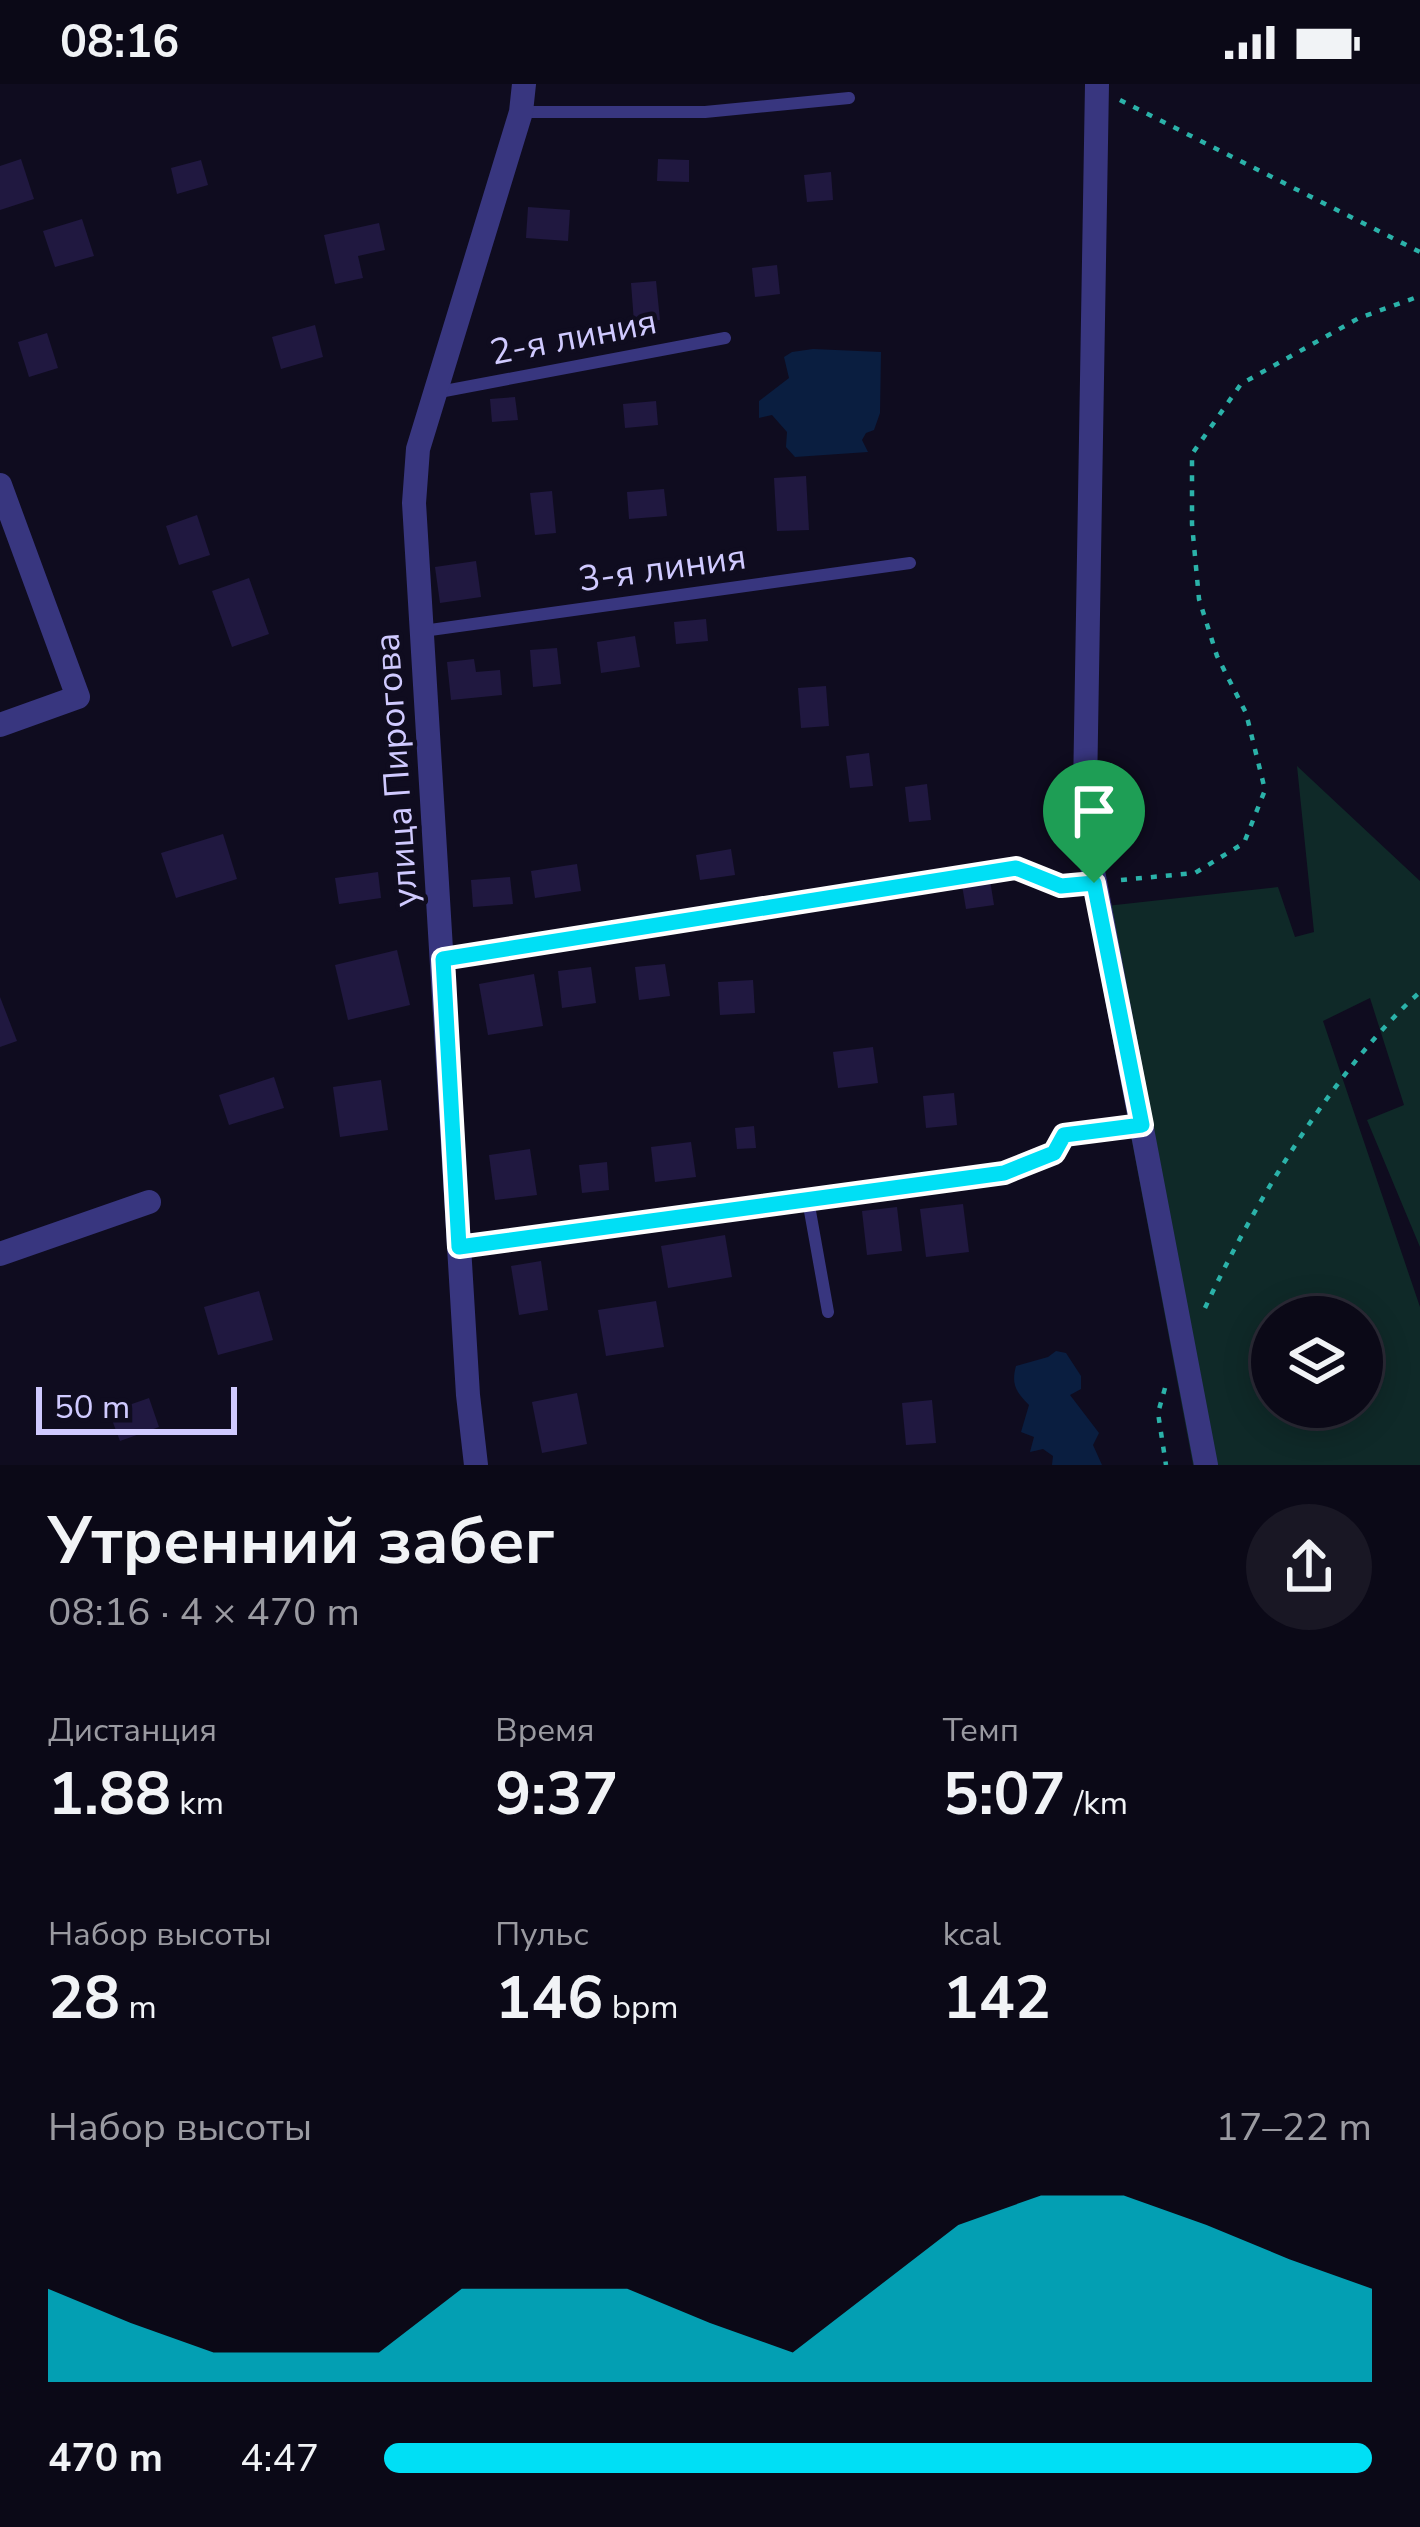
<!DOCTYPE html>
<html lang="ru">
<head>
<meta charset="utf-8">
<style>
	body { margin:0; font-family:"Nunito Sans",sans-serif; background:#191724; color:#f1f3f6; height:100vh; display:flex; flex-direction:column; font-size:45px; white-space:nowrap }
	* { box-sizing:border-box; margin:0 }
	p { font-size:39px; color:#9a9aa1 }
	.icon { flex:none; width:66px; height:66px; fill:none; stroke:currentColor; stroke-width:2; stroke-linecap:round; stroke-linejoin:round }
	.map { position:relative; height:1381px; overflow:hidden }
	.panel { display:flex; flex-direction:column; background:#0b0917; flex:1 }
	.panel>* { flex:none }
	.fabs { position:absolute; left:1251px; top:1212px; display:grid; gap:24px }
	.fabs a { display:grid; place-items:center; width:132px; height:132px; border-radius:50%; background:#0b0917; box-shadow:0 6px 30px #0003,0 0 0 3px #2b2a36; font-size:60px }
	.scale { position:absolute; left:36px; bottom:30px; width:201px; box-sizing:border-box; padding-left:12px; border:6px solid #d0caff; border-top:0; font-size:33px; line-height:42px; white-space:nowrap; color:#d0caff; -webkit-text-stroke:9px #0f0c1f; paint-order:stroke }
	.pin { position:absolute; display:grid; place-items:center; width:102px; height:102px; color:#fff; margin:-123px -51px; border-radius:50% 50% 50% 0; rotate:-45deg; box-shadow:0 0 12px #0007 }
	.pin .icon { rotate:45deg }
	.round { display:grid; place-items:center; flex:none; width:126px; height:126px; border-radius:63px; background:#191724 }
	.headline { display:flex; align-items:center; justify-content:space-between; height:204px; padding:0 48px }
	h1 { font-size:66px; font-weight:700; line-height:90px }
	.figures { display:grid; grid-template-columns:repeat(3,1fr); gap:18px; height:204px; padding:12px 48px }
	.figures div { display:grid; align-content:center }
	.figures b { font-size:60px; font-weight:700 }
	.figures small { font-size:33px; font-weight:400 }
	.figures p { font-size:33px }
	.chart { height:336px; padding:24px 48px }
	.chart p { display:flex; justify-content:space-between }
	.chart svg { width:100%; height:216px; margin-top:12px; fill:#00dff5; opacity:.7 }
	ul { padding:0 48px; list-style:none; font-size:39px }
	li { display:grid; grid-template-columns:192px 144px 1fr; align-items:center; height:90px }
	li i { height:30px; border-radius:15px; background:#00dff5 }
	.status { display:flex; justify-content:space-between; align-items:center; height:84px; padding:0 60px; background:#0b0917; direction:ltr }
	.status svg { height:33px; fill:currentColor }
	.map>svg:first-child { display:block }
</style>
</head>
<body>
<div class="status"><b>08:16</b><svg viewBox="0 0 49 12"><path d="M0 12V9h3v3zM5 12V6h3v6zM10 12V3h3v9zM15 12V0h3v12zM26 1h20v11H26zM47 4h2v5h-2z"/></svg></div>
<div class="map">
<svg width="1420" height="1381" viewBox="0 0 1420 1381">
	<rect width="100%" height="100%" fill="#0f0c1f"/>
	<path fill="#0f2928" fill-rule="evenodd" d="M1297,682L1420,797V1163L1367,1036L1404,1021L1370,914L1323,937L1420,1223V1381H1193L1088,824L1278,803L1295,853L1314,848ZM1272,1233H1362V1323H1272Z"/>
	<g fill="#0a1e40">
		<polygon points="813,265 881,268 880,329 874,346 866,349 862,356 868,368 795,373 786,363 787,348 772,331 759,334 759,317 789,294 784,273 792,268"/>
		<path d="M1056,1267L1066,1269L1081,1292V1305L1070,1311L1099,1349L1093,1361L1102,1381H1052L1053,1372L1043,1365L1030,1368L1034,1353L1021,1348L1029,1321C1016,1308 1011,1300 1016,1282L1048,1273Z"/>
	</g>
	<g fill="#201840">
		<polygon points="21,75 34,115 0,126 0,82"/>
		<polygon points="658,75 689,76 689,98 657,97"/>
		<polygon points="201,76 208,101 177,110 171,84"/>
		<polygon points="831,88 833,116 807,118 804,91"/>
		<polygon points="528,123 570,126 568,157 526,154"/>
		<polygon points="82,135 94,172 55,183 43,147"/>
		<polygon points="379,139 385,166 358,172 363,194 335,200 324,151"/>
		<polygon points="777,181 780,210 755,213 752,184"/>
		<polygon points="656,197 660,236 634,238 631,199"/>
		<polygon points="315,241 323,273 281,285 272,253"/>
		<polygon points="47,249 58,284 29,293 18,258"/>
		<polygon points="515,313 518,336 492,338 490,315"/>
		<polygon points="656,317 658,341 625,344 623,320"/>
		<polygon points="806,392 809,446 777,447 774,394"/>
		<polygon points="664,405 667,432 629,435 627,408"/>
		<polygon points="552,407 556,449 535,451 530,409"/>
		<polygon points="197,431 210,471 179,481 166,442"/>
		<polygon points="476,477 481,513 440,519 435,483"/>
		<polygon points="249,494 269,550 232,563 212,507"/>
		<polygon points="706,535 708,557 676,560 674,538"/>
		<polygon points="635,552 640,583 601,589 597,558"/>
		<polygon points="557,564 561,600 533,603 530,566"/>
		<polygon points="474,575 476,588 500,586 502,611 451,616 447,578"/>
		<polygon points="826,602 829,642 801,644 798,604"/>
		<polygon points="869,669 873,702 850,704 846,672"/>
		<polygon points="927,700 931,736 909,738 905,703"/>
		<polygon points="223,750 237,795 176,814 161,769"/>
		<polygon points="731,765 735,791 700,796 696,771"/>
		<polygon points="577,780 581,807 535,814 531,787"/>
		<polygon points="378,788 381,814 339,820 335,794"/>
		<polygon points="510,793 513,820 473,823 471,796"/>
		<polygon points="990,796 994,821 966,825 962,801"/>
		<polygon points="397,866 410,921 348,936 335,881"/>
		<polygon points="665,880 670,912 639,916 635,883"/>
		<polygon points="591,883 596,919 562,924 558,887"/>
		<polygon points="534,890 543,942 488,951 479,900"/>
		<polygon points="753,896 755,929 720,931 718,898"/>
		<polygon points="0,913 17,957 0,963"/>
		<polygon points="873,963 878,999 838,1004 833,968"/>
		<polygon points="274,993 284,1024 229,1041 219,1011"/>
		<polygon points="381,996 388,1046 340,1053 333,1003"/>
		<polygon points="954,1009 957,1041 926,1044 923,1012"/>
		<polygon points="754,1042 756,1064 737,1065 735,1044"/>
		<polygon points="691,1058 696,1093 655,1098 651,1063"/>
		<polygon points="530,1065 537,1111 495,1116 489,1071"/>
		<polygon points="607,1078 609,1106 582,1109 579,1081"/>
		<polygon points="963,1120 969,1168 926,1173 920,1125"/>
		<polygon points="897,1123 902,1167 867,1171 862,1127"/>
		<polygon points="725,1151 732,1193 668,1204 661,1162"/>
		<polygon points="541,1177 548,1226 519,1231 511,1182"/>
		<polygon points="259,1207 273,1256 218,1271 204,1223"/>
		<polygon points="656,1217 664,1263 606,1272 598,1226"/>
		<polygon points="577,1309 587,1360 542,1369 532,1318"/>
		<polygon points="149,1314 159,1343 120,1357 109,1328"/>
		<polygon points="932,1316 936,1359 906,1361 902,1319"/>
	</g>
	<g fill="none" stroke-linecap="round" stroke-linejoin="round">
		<g stroke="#2bb2a9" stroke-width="4.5" stroke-dasharray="6 9" stroke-linecap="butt">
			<polyline points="1120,16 1420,168"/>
			<polyline points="1033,791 1068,801"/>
			<polyline points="1121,796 1195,789 1244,759 1265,706 1246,629 1217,572 1199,515 1192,440 1192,370 1241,300 1359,234 1420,212"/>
			<polyline points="1023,1081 1053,1069 1064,1051 1118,1043"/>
			<path d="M1205,1224C1253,1121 1335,984 1420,908"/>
			<polyline points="1165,1304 1158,1329 1166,1381"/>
		</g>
		<g stroke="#38367f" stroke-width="12">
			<polyline points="522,28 705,28 849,14"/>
			<polyline points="434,309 725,254"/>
			<polyline points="423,547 910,479"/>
			<polyline points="443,875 1016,784"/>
			<polyline points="808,1116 828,1228"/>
			<polyline points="459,1163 1004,1089"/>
		</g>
		<g stroke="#38367f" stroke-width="24">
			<polyline points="1097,0 1085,708 1091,777 1206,1381"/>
			<polyline points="0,401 78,613 0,641"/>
			<polyline points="0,1170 149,1118"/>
			<polyline points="476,1381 468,1311 414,419 418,365 521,28 524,0"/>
		</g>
	</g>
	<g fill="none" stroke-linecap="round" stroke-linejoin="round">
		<g stroke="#fff" stroke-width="24">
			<polygon id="route" points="1016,784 1061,802 1094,799 1142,1041 1064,1051 1054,1069 1004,1089 459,1163 443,875"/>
		</g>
		<use href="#route" stroke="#00dff5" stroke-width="15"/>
	</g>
	<g text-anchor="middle" stroke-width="9" stroke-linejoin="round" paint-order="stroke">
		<g font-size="36" fill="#d0caff" stroke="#0f0c1f">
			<text transform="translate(573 252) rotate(-11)" y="13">2-я линия</text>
			<text transform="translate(662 483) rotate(-8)" y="13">3-я линия</text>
			<text transform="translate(395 686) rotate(-94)" y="13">улица Пирогова</text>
		</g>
	</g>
</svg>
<div class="fabs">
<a><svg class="icon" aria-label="layers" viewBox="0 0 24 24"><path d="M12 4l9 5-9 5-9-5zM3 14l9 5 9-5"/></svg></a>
</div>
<div class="scale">50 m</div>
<div class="pin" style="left:1094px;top:799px;background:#1e9e55"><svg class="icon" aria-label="arrive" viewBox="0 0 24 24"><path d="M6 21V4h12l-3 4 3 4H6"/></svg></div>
</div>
<section class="panel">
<div class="headline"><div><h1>Утренний забег</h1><p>08:16 · 4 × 470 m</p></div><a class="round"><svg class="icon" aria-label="share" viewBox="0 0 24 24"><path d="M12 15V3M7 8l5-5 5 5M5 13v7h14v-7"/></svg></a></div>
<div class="figures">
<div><p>Дистанция</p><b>1.88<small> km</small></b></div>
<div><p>Время</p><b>9:37</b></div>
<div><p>Темп</p><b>5:07<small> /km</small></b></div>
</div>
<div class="figures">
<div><p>Набор высоты</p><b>28<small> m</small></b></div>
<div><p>Пульс</p><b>146<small> bpm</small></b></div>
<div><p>kcal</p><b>142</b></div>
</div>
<div class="chart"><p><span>Набор высоты</span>17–22 m</p>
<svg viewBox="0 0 160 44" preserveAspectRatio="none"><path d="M0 44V25L10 32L20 38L30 38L40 38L50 25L60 25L70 25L80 32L90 38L100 25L110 12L120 6L130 6L140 12L150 19L160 25V44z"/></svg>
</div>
<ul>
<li><b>470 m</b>4:47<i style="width:100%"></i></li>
</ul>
</section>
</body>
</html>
